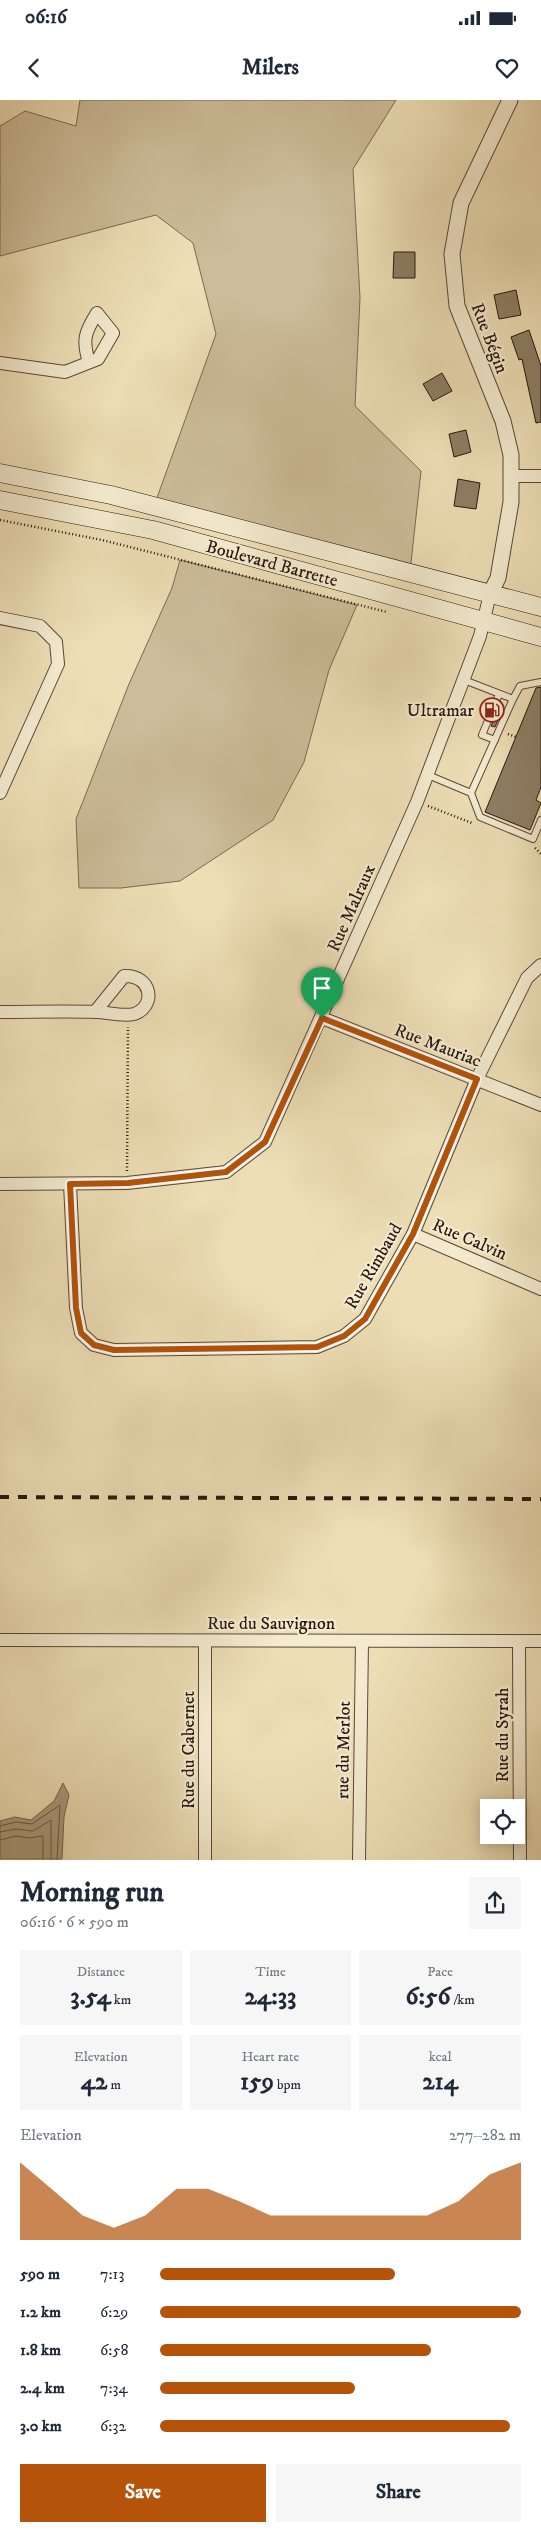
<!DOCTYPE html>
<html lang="en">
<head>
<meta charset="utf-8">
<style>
	body { margin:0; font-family:"IM FELL DW Pica",serif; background:#f6f6f7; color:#1f2937; height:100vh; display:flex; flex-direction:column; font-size:19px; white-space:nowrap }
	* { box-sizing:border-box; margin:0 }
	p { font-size:16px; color:#747a83 }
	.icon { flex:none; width:28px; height:28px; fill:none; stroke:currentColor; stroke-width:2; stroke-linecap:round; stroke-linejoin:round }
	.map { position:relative; height:1760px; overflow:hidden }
	.drawer { display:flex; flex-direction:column; background:#fff; flex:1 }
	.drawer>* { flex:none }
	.buttons { position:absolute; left:480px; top:1699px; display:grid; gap:10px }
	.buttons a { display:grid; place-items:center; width:45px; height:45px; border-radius:0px; background:#fff; box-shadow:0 2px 12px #0003; font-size:25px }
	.pin { position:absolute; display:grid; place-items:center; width:42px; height:42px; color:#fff; margin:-51px -21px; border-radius:50% 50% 50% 0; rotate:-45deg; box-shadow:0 0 5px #0007 }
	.pin .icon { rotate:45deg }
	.round { display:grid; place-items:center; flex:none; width:52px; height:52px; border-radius:0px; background:#f6f6f7 }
	.summary { display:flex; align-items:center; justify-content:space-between; height:85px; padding:0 20px }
	h1 { font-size:28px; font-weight:800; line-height:38px }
	.stats { display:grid; grid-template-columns:repeat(3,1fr); gap:8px; height:85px; padding:5px 20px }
	.stats div { display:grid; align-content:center; border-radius:0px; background:#f6f6f7; text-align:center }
	.stats b { font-size:25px; font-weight:800 }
	.stats small { font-size:14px; font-weight:400 }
	.stats p { font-size:14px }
	.chart { height:140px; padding:10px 20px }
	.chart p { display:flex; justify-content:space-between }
	.chart svg { width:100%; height:90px; margin-top:5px; fill:#b45309; opacity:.7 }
	.button { display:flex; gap:10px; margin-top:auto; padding:10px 20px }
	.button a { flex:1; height:58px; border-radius:0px; background:#b45309; color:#fff; font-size:20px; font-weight:800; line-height:58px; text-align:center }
	.button a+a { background:#f6f6f7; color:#1f2937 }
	ul { padding:0 20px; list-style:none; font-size:16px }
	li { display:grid; grid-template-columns:80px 60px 1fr; align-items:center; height:38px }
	li i { height:12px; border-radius:6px; background:#b45309 }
	.status { display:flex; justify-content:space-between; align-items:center; height:35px; padding:0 25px; background:#fff; direction:ltr }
	.status svg { height:14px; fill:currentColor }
	header { display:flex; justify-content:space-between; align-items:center; height:65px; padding:0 20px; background:#fff; font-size:22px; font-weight:800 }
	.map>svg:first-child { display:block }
</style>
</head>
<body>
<div class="status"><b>06:16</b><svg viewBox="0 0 49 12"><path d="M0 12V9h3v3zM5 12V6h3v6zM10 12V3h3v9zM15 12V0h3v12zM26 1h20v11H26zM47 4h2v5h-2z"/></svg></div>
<header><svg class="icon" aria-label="back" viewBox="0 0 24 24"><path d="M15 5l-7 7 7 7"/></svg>Milers<svg class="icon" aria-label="heart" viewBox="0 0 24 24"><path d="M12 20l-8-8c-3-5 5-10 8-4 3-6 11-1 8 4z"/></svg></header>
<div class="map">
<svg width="541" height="1760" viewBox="0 0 541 1760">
	<rect width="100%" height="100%" fill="#eddeb5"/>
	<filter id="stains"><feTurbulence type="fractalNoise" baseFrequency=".004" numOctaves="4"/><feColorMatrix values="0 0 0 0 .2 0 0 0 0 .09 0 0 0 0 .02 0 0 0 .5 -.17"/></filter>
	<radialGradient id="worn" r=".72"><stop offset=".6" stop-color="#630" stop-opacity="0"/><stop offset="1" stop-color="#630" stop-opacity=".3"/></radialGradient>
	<g fill="#ccbc99" stroke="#7a6954">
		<polygon points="80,0 396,0 353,69 360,198 355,306 421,371 410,472 154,406 216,234 193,143 156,115 0,156 0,26 25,11 76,26"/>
		<polygon points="180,460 357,505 329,570 304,662 273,720 180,781 121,788 79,788 76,719 129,584 172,488"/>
	</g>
	<polygon fill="#aa9a7c" stroke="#766550" points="63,1683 69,1695 64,1717 62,1759 0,1759 0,1721 15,1717 31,1720 54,1701"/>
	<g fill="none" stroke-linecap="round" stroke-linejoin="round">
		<g stroke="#695845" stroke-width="1">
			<polyline points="0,1726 16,1722 32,1724 60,1705 57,1760"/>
			<polyline points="0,1732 16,1729 33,1731 51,1720 51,1760"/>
			<polyline points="0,1740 16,1736 30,1738 43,1736 43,1760"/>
		</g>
	</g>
	<g fill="#8e7e65" stroke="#28160e">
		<polygon points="394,152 415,152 415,178 393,178"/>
		<polygon points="516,190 521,215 499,219 494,195"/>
		<polygon points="529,230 541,266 541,322 536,323 522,259 519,260 511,237"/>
		<polygon points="442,273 452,291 433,301 423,284"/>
		<polygon points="466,330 471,352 454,357 449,334"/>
		<polygon points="458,379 480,383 476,409 454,406"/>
		<polygon points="541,587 541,687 536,700 541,703 530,730 485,712 536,588"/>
		<polygon points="499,607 503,609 495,627 491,626"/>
	</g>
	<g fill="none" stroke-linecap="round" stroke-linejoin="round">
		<g stroke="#594838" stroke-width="8">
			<g id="service">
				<polyline points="513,599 520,586 541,582"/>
				<polyline points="495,640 482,635 499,594"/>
				<polyline points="428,675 471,693 513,599 464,580"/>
				<polyline points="471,693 480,717 533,739 541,720"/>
			</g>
		</g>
		<g stroke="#594838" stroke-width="14">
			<g id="minor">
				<path d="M0,263L65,272L98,259L113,233L97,213C85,232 82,240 89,262"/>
				<polyline points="513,376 541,376"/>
				<polyline points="0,518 40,526 56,542 58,564 0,693"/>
				<path d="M0,912C32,912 64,911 96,912C107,912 122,917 134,914C156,907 153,875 124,876L95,912"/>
				<polyline points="322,918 541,1005"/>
				<polyline points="0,1084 127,1083 226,1072 265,1042 417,702 480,536 490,494"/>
				<polyline points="70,1084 76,1208 81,1233 94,1245 114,1250 317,1247 344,1236 365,1219 413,1134 477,979 527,878 541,865"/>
				<polyline points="413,1134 541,1189"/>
				<polyline points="0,1540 541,1541"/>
				<polyline points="519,1541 520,1760"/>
				<polyline points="205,1760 205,1541"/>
				<polyline points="359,1760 362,1541"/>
			</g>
		</g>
		<g stroke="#594838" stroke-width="17">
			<polyline id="tertiary" points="490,494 498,478 511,402 511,355 503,321 457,206 452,154 461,103 510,0"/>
		</g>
		<g stroke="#28160e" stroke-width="19">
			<g id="secondary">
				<polyline points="0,373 111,395 541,507"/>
				<polyline points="0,400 153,430 541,537"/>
			</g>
		</g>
		<g stroke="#28160e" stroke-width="2.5" stroke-dasharray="1 2.5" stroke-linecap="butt">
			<polyline points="0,420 102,440 387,512"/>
			<polyline points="508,634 516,637"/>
			<polyline points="428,706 472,723"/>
			<polyline points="535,748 541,754"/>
			<polyline points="127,1071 128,927"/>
		</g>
		<use href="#service" stroke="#f3eacf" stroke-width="6"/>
		<use href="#minor" stroke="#f3eacf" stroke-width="12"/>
		<use href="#tertiary" stroke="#f3eacf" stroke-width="15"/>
		<use href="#secondary" stroke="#f3eacf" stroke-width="18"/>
		<polyline stroke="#28160e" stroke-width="4" stroke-dasharray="9 9" stroke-linecap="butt" points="0,1397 541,1399"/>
	</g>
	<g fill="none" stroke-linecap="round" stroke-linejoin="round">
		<g stroke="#fff" stroke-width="10">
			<polygon id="route" points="322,918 477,979 413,1134 365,1219 344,1236 317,1247 114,1250 94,1245 81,1233 76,1208 70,1084 128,1083 226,1072 265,1042"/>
		</g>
		<use href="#route" stroke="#b45309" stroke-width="6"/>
	</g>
	<defs>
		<g id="fuel-ring" transform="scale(1.25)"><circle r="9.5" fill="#f3eacf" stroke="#8f2418" stroke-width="1.5"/><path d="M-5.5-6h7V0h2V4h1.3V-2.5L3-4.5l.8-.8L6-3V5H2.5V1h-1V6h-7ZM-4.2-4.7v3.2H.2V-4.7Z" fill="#8f2418"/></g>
	</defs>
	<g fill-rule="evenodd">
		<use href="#fuel-ring" x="492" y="610"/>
	</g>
	<g text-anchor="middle" stroke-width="4.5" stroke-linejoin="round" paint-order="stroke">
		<g font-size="18" fill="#28160e" stroke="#f3eacf">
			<text transform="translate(490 238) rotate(69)" y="6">Rue Bégin</text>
			<text transform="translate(272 463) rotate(15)" y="6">Boulevard Barrette</text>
			<text transform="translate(351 808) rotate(-66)" y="6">Rue Malraux</text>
			<text transform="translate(438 945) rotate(21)" y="6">Rue Mauriac</text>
			<text transform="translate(470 1139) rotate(23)" y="6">Rue Calvin</text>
			<text transform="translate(373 1166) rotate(-60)" y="6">Rue Rimbaud</text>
			<text x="271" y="1529">Rue du Sauvignon</text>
			<text transform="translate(502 1635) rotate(-90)" y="6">Rue du Syrah</text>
			<text transform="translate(188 1650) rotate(-90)" y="6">Rue du Cabernet</text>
			<text transform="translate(343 1650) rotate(-89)" y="6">rue du Merlot</text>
		</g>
		<g font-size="18" fill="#28160e" stroke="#f3eacf" text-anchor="end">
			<text x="474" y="616">Ultramar</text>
		</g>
	</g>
	<rect width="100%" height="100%" filter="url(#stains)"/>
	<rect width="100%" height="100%" fill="url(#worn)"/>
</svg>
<div class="buttons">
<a><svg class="icon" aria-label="locate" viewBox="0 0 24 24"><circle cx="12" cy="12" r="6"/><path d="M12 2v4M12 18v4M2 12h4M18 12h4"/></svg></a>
</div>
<div class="pin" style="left:322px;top:918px;background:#1e9e55"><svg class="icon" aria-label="arrive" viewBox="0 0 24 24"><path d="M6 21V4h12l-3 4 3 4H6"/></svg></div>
</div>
<section class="drawer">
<div class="summary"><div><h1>Morning run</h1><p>06:16 · 6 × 590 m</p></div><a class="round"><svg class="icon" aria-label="share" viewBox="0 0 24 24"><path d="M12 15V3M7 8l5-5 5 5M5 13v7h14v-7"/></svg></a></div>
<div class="stats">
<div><p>Distance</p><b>3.54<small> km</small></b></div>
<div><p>Time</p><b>24:33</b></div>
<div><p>Pace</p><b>6:56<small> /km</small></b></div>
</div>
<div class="stats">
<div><p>Elevation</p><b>42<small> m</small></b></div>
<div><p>Heart rate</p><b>159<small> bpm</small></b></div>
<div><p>kcal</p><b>214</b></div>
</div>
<div class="chart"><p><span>Elevation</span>277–282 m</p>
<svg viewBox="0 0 160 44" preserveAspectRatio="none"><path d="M0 44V6L10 19L20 32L30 38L40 32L50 19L60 19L70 25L80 32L90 32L100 32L110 32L120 32L130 32L140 25L150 12L160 6V44z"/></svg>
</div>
<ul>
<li><b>590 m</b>7:13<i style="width:65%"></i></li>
<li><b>1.2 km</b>6:29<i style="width:100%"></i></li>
<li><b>1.8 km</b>6:58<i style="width:75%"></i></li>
<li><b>2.4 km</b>7:34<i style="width:54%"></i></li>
<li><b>3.0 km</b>6:32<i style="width:97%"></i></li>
</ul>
<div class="button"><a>Save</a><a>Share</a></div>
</section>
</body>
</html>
